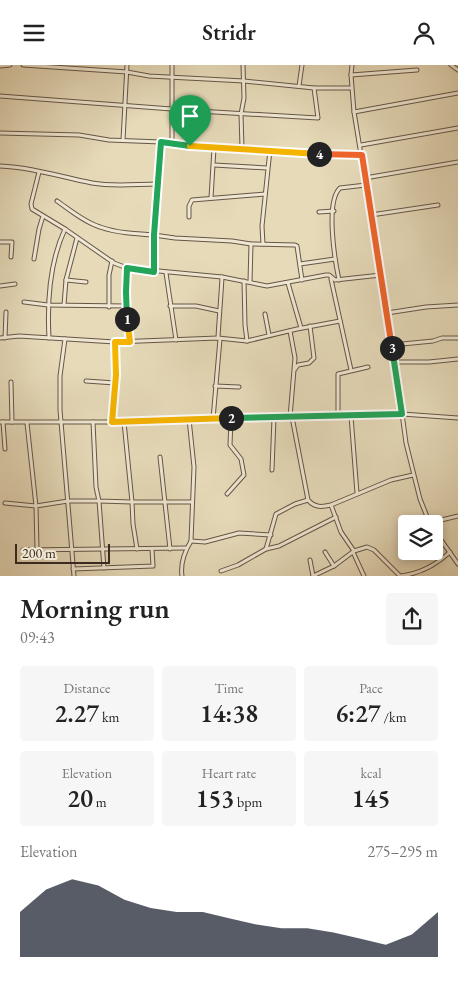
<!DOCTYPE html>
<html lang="en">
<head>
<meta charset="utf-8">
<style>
	body { margin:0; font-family:"EB Garamond",serif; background:#f6f6f6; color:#222; height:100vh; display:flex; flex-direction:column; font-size:19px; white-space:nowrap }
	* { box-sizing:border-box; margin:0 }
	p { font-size:16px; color:#767676 }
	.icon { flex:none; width:28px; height:28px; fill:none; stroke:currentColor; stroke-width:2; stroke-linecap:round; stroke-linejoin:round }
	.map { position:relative; height:511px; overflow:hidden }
	.details { display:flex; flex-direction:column; background:#fff; flex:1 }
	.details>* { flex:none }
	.buttons { position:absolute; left:398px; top:450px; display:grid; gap:10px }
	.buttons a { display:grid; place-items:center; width:45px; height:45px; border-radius:5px; background:#fff; box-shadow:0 2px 8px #0003; font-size:25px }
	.scale { position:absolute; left:15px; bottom:12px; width:95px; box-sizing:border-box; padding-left:5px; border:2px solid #3c2a22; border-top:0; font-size:14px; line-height:18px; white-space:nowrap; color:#3c2a22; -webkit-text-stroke:4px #efe7d2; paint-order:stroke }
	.pin { position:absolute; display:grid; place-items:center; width:42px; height:42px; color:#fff; margin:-51px -21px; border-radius:50% 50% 50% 0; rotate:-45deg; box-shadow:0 0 5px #0007 }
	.pin .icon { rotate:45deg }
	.km { position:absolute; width:25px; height:25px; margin:-12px; border-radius:50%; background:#222; color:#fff; font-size:14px; line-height:25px; text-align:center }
	.round { display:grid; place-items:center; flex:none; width:52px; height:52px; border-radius:5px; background:#f6f6f6 }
	.summary { display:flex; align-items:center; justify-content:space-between; height:85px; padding:0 20px }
	h1 { font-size:28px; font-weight:600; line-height:38px }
	.figures { display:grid; grid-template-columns:repeat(3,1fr); gap:8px; height:85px; padding:5px 20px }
	.figures div { display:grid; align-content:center; border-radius:5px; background:#f6f6f6; text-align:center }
	.figures b { font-size:25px; font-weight:600 }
	.figures small { font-size:14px; font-weight:400 }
	.figures p { font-size:14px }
	.chart { height:140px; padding:10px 20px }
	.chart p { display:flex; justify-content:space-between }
	.chart svg { width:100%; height:90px; margin-top:5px; fill:#111827; opacity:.7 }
	header { display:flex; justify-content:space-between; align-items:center; height:65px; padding:0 20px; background:#fff; font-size:22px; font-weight:600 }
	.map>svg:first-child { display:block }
</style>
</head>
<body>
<header><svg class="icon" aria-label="menu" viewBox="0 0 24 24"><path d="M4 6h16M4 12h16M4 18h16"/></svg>Stridr<svg class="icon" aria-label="person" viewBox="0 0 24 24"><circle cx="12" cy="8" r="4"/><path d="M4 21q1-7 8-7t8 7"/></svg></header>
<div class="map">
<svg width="458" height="511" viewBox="0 0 458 511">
	<rect width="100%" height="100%" fill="#e6dab9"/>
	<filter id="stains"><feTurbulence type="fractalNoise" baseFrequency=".004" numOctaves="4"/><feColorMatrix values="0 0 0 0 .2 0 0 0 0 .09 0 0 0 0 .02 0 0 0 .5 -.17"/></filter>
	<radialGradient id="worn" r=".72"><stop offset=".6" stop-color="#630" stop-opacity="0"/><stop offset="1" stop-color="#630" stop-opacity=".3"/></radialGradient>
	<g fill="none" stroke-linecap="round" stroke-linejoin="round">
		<g stroke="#665648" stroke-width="5">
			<g id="minor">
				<polyline points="23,0 127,7 149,11 244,16 314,23 351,23"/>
				<polyline points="352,0 351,10 354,47 395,297 406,378 420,434 430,459"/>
				<polyline points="451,0 458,5"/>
				<polyline points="0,1 10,0"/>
				<polyline points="351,10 417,5"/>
				<polyline points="299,21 302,0"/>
				<polyline points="0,31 198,46 318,53 314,23"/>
				<polyline points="354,47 458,28"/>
				<polyline points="0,68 79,70 109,75 161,77 214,83 362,90"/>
				<polyline points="123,75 127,0"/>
				<polyline points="172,79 172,0"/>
				<polyline points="361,80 458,63"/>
				<polyline points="242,83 241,49 244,33 243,0"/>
				<polyline points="214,100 267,103"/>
				<path d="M0,101C31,102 61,112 92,118C114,122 136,119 158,119"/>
				<polyline points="39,107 31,139 32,144 65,164 114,198 127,203 222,212 267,221 326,210 329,210 335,215 381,210"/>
				<polyline points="365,113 458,97"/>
				<polyline points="211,133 214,83"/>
				<path d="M57,136C70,145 84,157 100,162C117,168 136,169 154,170"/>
				<polyline points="319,147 334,146"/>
				<polyline points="371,150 438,140"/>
				<polyline points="189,152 189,141 192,135 265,129"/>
				<polyline points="154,170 175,173 232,176 251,179 295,180 297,181 302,215"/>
				<polyline points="0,177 12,177 11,192"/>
				<polyline points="263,179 262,161 270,85"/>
				<polyline points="34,194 39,164 43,151"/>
				<polyline points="300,199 335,194"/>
				<polyline points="127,203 126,227 130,277"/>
				<polyline points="154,207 154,170 161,78"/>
				<polyline points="166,208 176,275"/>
				<polyline points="331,214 351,305"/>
				<polyline points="66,215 86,217"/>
				<path d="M339,215C335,196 325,137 340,123L366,120"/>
				<polyline points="244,216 245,260 247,276"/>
				<polyline points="250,217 251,179"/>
				<polyline points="288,218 301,263"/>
				<polyline points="0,221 15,219"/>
				<polyline points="24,237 48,240 126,241"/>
				<polyline points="64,240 66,215 77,173"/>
				<polyline points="170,241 196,241 219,246"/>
				<polyline points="109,242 109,210 112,196"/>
				<polyline points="387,248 426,242 458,240"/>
				<polyline points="265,249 269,270"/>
				<polyline points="290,266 295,293 290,352"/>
				<polyline points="0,273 19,271 115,277 218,273 247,276 297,264 340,256"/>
				<polyline points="5,273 6,247"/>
				<path d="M49,273C47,236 49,198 65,164"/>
				<path d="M218,273C219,253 221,233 222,212"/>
				<polyline points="65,274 60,311 60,345 74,511"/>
				<polyline points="392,280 433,276 442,273 458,273"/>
				<polyline points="395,297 429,297 458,294"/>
				<polyline points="295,304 298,300 309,298 314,293 310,261"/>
				<polyline points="86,316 115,318"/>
				<polyline points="11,317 12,357"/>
				<polyline points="215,321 239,322"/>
				<polyline points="338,351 338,309 368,302"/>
				<polyline points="351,351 357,428"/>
				<path d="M292,352L308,435C315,443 322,442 331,440L391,415L413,410"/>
				<polyline points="213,354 220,274"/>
				<polyline points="0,357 112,357 402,349 458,353"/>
				<polyline points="3,357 5,384"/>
				<polyline points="93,357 96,422 99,436 132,437 133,459 137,484"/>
				<polyline points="112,357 116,310 115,277"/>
				<polyline points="124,357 132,437 192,437"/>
				<polyline points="160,392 170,484"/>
				<polyline points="272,405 274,353"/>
				<polyline points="227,429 244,410 241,394 230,380 231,354"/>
				<polyline points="5,438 36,441 27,358"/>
				<polyline points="331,440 341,467 354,486"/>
				<polyline points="429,458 458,451"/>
				<polyline points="434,465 458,499"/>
				<polyline points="191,476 205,477 239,468 271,470"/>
				<polyline points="266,484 276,449 295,439 308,435"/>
				<polyline points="23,485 186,483"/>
				<polyline points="37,485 36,441 68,436 99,436 104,503"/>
				<polyline points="325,487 334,501"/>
				<polyline points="353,487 364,511"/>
				<polyline points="310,495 313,511"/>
				<polyline points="73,504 153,501 152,484"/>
				<polyline points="221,506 238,500 266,484 279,481 336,452"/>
				<path d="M182,511C180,498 185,486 191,476L194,402L189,354"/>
				<path d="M313,511L334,501L354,486L367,482L374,485L400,511C418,509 436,500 450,487"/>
			</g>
		</g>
		<use href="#minor" stroke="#efe7d2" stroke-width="3"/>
	</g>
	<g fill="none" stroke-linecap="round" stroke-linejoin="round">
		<g stroke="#fff" stroke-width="10">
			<polyline id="split-1" points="127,254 126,227 127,203 154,207 154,170 161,77 190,81"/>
		</g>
		<g stroke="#fff" stroke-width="10">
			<polyline id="split-2" points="127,254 130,277 115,277 116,310 112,357 231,353"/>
		</g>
		<g stroke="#fff" stroke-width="10">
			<polyline id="split-3" points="231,353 402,349 392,283"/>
		</g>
		<g stroke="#fff" stroke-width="10">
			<polyline id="split-4" points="319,89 362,90 392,283"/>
		</g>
		<g stroke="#fff" stroke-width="10">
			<polyline id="split-5" points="190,81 319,89"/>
		</g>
		<use href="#split-1" stroke="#22a559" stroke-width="6"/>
		<use href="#split-2" stroke="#f5b400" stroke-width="6"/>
		<use href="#split-3" stroke="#22a559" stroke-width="6"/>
		<use href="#split-4" stroke="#f0652b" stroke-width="6"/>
		<use href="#split-5" stroke="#f5b400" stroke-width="6"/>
	</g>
	<rect width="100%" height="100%" filter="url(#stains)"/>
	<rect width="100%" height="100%" fill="url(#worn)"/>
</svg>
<div class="buttons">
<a><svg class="icon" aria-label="layers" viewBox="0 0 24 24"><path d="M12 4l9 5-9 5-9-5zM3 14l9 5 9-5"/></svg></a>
</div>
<div class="scale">200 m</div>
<div class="pin" style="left:190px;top:81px;background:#1e9e55"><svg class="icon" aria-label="arrive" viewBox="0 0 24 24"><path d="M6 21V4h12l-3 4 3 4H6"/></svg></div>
<b class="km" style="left:127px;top:254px">1</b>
<b class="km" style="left:231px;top:353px">2</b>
<b class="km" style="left:392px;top:283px">3</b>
<b class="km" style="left:319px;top:89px">4</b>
</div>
<section class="details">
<div class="summary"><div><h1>Morning run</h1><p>09:43</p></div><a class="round"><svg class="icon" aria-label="share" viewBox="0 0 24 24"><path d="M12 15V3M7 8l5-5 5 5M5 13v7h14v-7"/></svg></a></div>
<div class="figures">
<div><p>Distance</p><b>2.27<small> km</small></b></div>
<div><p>Time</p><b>14:38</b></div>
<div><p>Pace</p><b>6:27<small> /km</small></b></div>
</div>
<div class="figures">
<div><p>Elevation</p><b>20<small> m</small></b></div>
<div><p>Heart rate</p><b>153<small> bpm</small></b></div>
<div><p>kcal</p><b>145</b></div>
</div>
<div class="chart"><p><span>Elevation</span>275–295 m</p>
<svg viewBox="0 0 160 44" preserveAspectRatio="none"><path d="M0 44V22L10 11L20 6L30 9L40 16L50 20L60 22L70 22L80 25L90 28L100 30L110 30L120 32L130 35L140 38L150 33L160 22V44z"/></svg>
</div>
</section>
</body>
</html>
